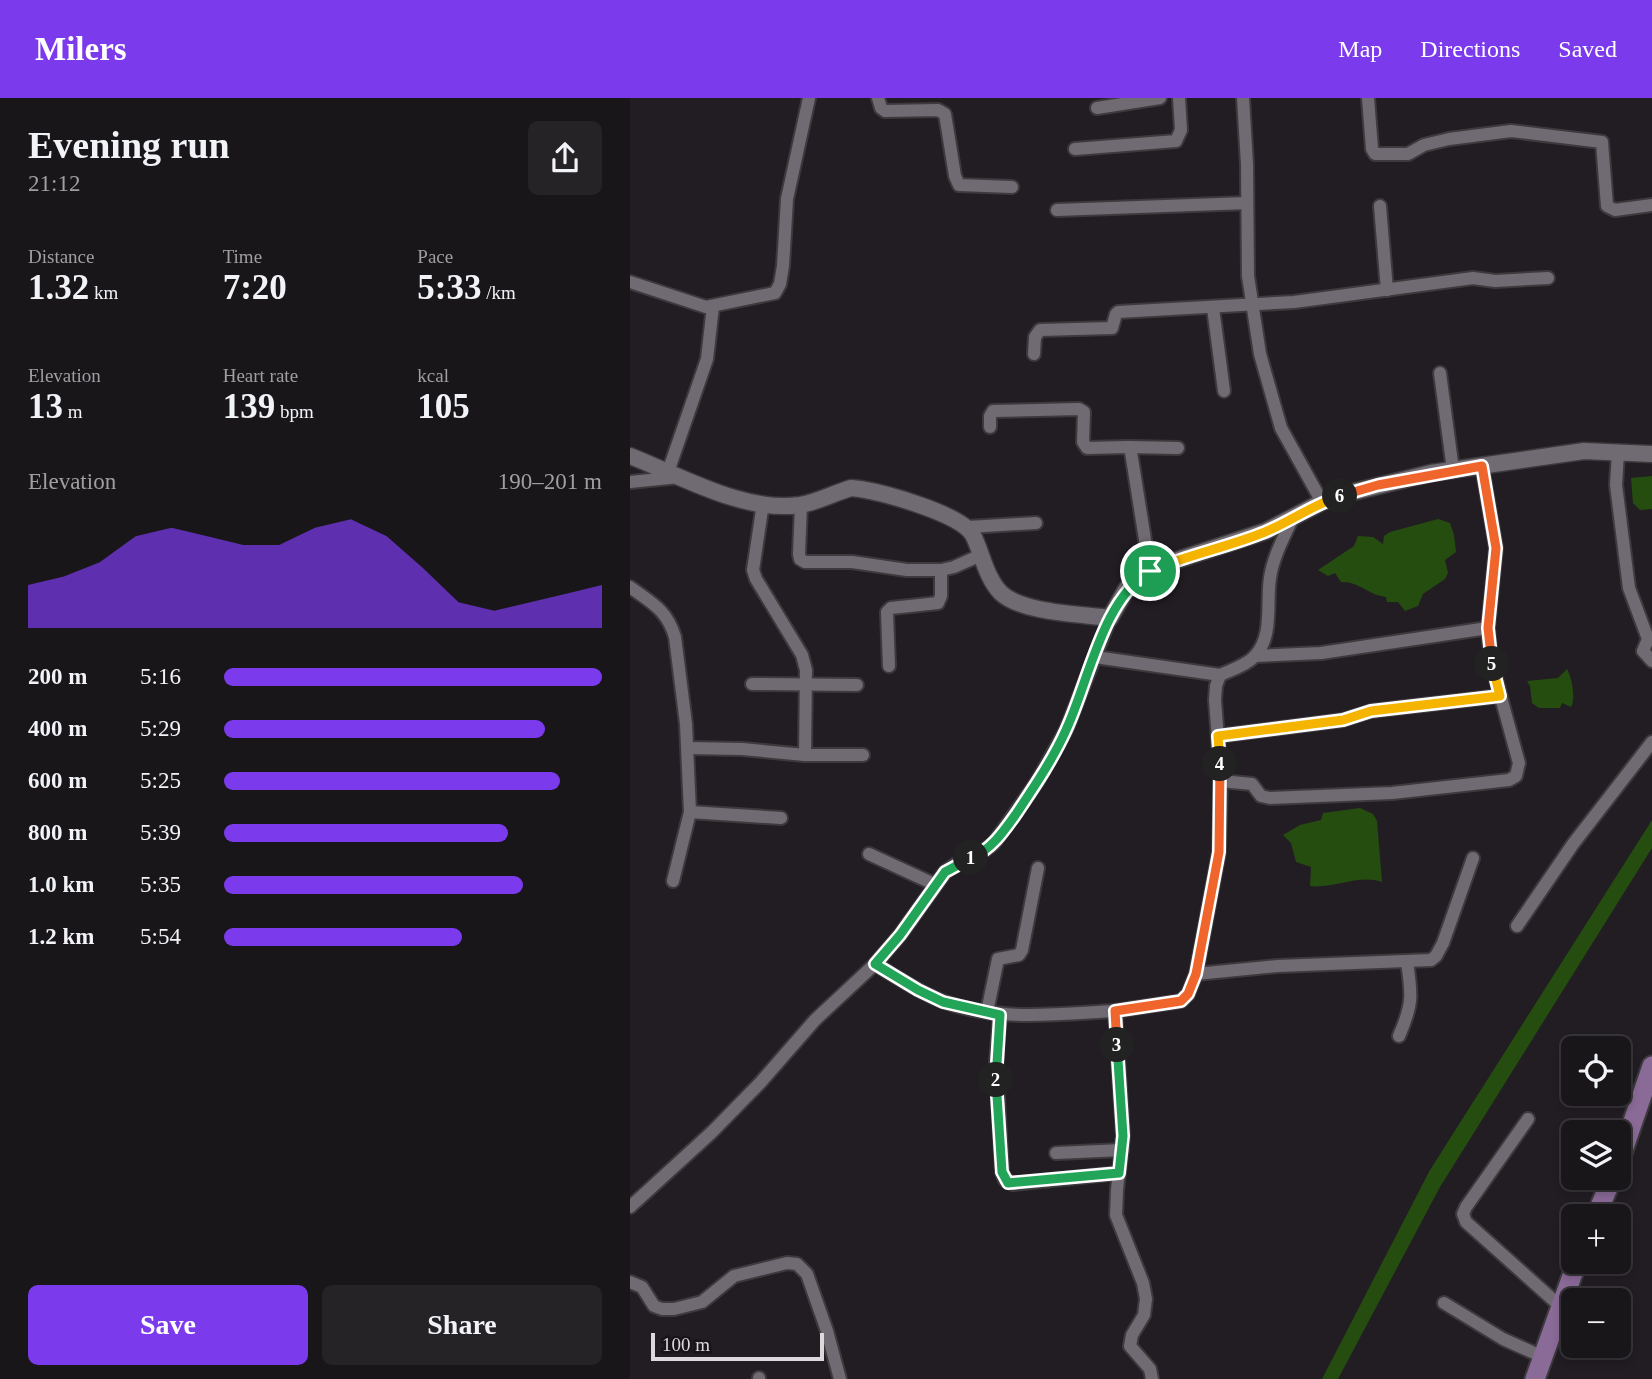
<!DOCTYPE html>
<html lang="en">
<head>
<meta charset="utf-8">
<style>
	body { margin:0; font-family:"Times New Roman",serif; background:#262327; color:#f1f3f6; height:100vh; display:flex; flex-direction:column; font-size:26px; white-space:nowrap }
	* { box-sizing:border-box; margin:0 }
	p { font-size:23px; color:#9f9fa2 }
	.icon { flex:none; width:38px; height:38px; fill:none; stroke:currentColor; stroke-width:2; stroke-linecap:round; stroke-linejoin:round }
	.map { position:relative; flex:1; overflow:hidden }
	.side { display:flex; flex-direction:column; background:#19161a; width:630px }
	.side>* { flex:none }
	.tools { position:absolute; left:931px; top:938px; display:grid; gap:14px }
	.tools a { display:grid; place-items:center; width:70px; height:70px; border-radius:10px; background:#19161a; box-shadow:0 4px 10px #0003,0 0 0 2px #373539; font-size:35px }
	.scale { position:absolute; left:21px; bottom:18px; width:173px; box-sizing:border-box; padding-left:7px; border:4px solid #dcd9dd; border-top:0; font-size:19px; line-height:24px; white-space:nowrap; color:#dcd9dd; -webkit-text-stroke:5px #18141a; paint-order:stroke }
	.pin { position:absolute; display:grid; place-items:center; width:60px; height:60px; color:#fff; margin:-30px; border:4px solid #fff; border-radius:50%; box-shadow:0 2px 7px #0007 }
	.km { position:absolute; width:35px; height:35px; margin:-18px; border-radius:50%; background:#222; color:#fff; font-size:19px; line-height:35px; text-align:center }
	.round { display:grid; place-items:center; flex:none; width:74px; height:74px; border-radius:10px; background:#262327 }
	.head { display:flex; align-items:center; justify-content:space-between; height:119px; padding:0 28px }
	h1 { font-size:38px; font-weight:700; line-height:52px }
	.figures { display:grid; grid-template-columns:repeat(3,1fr); gap:10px; height:119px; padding:7px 28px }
	.figures div { display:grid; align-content:center }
	.figures b { font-size:35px; font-weight:700 }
	.figures small { font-size:19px; font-weight:400 }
	.figures p { font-size:19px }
	.chart { height:196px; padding:14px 28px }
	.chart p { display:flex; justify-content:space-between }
	.chart svg { width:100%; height:126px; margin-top:7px; fill:#7c3aed; opacity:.7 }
	.primary-button { display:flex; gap:14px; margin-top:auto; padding:14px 28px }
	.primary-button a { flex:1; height:80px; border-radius:10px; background:#7c3aed; color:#fff; font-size:28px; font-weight:700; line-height:80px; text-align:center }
	.primary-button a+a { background:#262327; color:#f1f3f6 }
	ul { padding:0 28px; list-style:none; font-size:23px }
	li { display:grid; grid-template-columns:112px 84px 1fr; align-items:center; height:52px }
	li i { height:18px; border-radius:9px; background:#7c3aed }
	header { display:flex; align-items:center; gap:42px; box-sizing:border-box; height:98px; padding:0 35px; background:#7c3aed; color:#fff }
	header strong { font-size:33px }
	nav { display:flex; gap:38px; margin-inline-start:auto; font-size:24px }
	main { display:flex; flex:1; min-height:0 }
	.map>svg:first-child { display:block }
</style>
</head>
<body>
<header>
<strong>Milers</strong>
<nav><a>Map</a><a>Directions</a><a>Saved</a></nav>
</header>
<main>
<section class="side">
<div class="head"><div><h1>Evening run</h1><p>21:12</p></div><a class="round"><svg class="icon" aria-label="share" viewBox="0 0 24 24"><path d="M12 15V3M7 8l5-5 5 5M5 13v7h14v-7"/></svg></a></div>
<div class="figures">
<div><p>Distance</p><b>1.32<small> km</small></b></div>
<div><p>Time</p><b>7:20</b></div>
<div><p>Pace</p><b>5:33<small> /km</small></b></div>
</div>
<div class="figures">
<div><p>Elevation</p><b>13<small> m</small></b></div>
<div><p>Heart rate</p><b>139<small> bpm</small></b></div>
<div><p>kcal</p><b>105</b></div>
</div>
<div class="chart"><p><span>Elevation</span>190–201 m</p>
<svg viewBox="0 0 160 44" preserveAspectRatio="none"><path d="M0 44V29L10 26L20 21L30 12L40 9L50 12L60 15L70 15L80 9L90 6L100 12L110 23L120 35L130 38L140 35L150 32L160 29V44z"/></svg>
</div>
<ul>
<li><b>200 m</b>5:16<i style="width:100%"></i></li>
<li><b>400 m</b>5:29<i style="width:85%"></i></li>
<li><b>600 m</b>5:25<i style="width:89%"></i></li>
<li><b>800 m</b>5:39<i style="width:75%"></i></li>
<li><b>1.0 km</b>5:35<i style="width:79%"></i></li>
<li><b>1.2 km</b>5:54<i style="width:63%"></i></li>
</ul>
<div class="primary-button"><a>Save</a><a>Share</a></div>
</section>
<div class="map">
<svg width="1022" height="1281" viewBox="0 0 1022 1281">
	<rect width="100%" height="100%" fill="#211d23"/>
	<g fill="#264d10">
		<polygon points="1022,378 1022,411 1010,412 1003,405 1001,380"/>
		<path d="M808,421L820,425L824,437L826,454L815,462L818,475L815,481L793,496L788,508L775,513L768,504H757L756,499C739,497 728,483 711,484L705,475L698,478L688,472L724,448L728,438L743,439L753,446L754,438L760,434Z"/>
		<path d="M937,571C942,580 946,601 941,609L932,605L930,610H909L902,605L900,588L897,583L928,580Z"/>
		<path d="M730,710L743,716L747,723L752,784C728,776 704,791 680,788L681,769L666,764L661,745L653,737L670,727L691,722L693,715Z"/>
		<polygon points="1022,722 1022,750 810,1089 708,1281 692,1281 800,1072"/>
	</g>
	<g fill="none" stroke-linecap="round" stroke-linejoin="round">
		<g stroke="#3d3a3e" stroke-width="16">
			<g id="minor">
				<polyline points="248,0 251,10 255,13 308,12 315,16 325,78 329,87 382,89"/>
				<polyline points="613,0 617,66 618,178 630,256 651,330 692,404"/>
				<polyline points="738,0 742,51 745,56 778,56 794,47 819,41 881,33 972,44 977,108 985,112 1022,107"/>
				<polyline points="467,10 530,0"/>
				<polyline points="445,51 546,43 551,32 549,0"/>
				<polyline points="750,108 757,192"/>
				<polyline points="427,112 617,105"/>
				<polyline points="0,184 76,209 145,195 150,186 153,168 157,101 179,0"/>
				<polyline points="583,210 594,293"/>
				<polyline points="404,256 405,239 410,232 482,230 486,216 488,214 664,204 843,180 865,183 918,180"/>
				<polyline points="810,275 823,372"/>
				<polyline points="360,329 360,318 363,313 449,311 454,314 453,344 457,350 498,349 501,354 520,473"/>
				<polyline points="498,349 548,350"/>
				<polyline points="988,355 986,387 999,490 1018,541 1013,553 1022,563"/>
				<polyline points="38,374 77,261 83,208"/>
				<polyline points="0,384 49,379"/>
				<polyline points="171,407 169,456 170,461 175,464 222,464 277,472 311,472 324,469 351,457"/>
				<polyline points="338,429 406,425"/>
				<path d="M0,489C22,505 37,512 45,539L56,626L60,714L43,783"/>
				<polyline points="625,558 691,555 858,530"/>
				<polyline points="465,559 590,577 586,588 585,602 591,683 589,754 566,876 558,896 551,903 485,913 493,1038 487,1092 486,1117 513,1185 516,1201 514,1217 502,1237 500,1248 520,1271 522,1281"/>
				<polyline points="259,568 257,514 261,510 308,505 311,498 311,472"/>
				<path d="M590,577C601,572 615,568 624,559C644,539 636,505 640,480C643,459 654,439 663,419"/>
				<polyline points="122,586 227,587"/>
				<polyline points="588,638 713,622 741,613 870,598"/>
				<polyline points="58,650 112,651 175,657 176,572 172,557 126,481 123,472 133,405"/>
				<polyline points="175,657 233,657"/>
				<polyline points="591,683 622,686 631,698 640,700 762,695 879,682 886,678 889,665 861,563 858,530 866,450 852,368"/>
				<polyline points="60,714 151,720"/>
				<polyline points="239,756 304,786"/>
				<polyline points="887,828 943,746 1022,644"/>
				<path d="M245,866C267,879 288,894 312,903C367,924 427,916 485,913"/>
				<polyline points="566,876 648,868 801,862 806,858 813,845 843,760"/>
				<polyline points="357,914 368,861 389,857 392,852 408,770"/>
				<polyline points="370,917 366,964 372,1074 375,1082 383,1086 489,1075"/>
				<path d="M769,938C783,906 782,897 777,864"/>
				<polyline points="898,1021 836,1109 833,1116 836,1124 930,1208"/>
				<polyline points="426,1055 492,1052"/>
				<polyline points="0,1109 82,1034 130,985 185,922 245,866 270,837 315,774 326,766 348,757 363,746 371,735 407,684 436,632 480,520"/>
				<polyline points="0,1184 12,1189 24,1208 32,1211 44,1211 72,1204 104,1178 157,1165 167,1166 177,1176 197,1233 210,1281"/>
				<polyline points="814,1205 873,1241 913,1259"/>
				<polyline points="129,1280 129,1281"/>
			</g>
		</g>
		<g stroke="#3d3a3e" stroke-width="19">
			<path id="tertiary" d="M0,358C51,378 114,415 170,407C188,404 204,395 221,390L230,391C255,395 331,416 343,437C352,455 356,480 371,495C392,515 451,516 480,520L497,490L507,481L520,473L541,464L636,433L692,404L719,395L801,375L954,353L1022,356"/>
		</g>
		<g stroke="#3d3a3e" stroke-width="23">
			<g id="primary">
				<polyline points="989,1064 1022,968"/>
				<polyline points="966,1118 982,1080"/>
				<polyline points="905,1281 947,1164"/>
			</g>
		</g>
		<use href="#minor" stroke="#706b72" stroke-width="12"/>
		<use href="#tertiary" stroke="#706b72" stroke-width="16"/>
		<use href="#primary" stroke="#8a6a97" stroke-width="19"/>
	</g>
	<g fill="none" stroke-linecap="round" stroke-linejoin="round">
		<g stroke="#fff" stroke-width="14">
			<path id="split-1" d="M341,760C361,752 374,733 386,716C404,689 423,661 436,632C459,583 472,502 520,473"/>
		</g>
		<g stroke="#fff" stroke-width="14">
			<polyline id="split-2" points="341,760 315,774 270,837 245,866 288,892 313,904 370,917 366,982"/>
		</g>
		<g stroke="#fff" stroke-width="14">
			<polyline id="split-3" points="366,982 372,1074 378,1085 489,1075 493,1038 487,947"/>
		</g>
		<g stroke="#fff" stroke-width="14">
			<polyline id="split-4" points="487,947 485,913 551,903 558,896 566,876 589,754 590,666"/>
		</g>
		<g stroke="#fff" stroke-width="14">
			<polyline id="split-5" points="590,666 588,638 713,622 741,613 870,598 862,566"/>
		</g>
		<g stroke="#fff" stroke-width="14">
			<polyline id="split-6" points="710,398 748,387 852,368 866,450 858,530 862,566"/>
		</g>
		<g stroke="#fff" stroke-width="14">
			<path id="split-7" d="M520,473C557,457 598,449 635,434C661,423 683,407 710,398"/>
		</g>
		<use href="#split-1" stroke="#22a559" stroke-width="9"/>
		<use href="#split-2" stroke="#22a559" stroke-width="9"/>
		<use href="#split-3" stroke="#22a559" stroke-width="9"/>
		<use href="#split-4" stroke="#f0652b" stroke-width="9"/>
		<use href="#split-5" stroke="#f5b400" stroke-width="9"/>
		<use href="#split-6" stroke="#f0652b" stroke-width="9"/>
		<use href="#split-7" stroke="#f5b400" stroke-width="9"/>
	</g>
</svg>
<div class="tools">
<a><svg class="icon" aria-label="locate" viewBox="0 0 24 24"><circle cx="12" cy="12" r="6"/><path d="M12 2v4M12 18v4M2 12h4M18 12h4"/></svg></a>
<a><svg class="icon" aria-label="layers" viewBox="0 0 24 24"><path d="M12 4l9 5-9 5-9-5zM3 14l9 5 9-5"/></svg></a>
<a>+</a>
<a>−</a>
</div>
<div class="scale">100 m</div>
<div class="pin" style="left:520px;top:473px;background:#1e9e55"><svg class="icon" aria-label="arrive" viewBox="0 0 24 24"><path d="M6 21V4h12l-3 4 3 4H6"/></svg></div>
<b class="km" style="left:341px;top:760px">1</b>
<b class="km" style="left:366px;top:982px">2</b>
<b class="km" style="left:487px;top:947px">3</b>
<b class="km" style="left:590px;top:666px">4</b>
<b class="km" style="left:862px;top:566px">5</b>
<b class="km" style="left:710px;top:398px">6</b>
</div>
</main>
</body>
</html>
